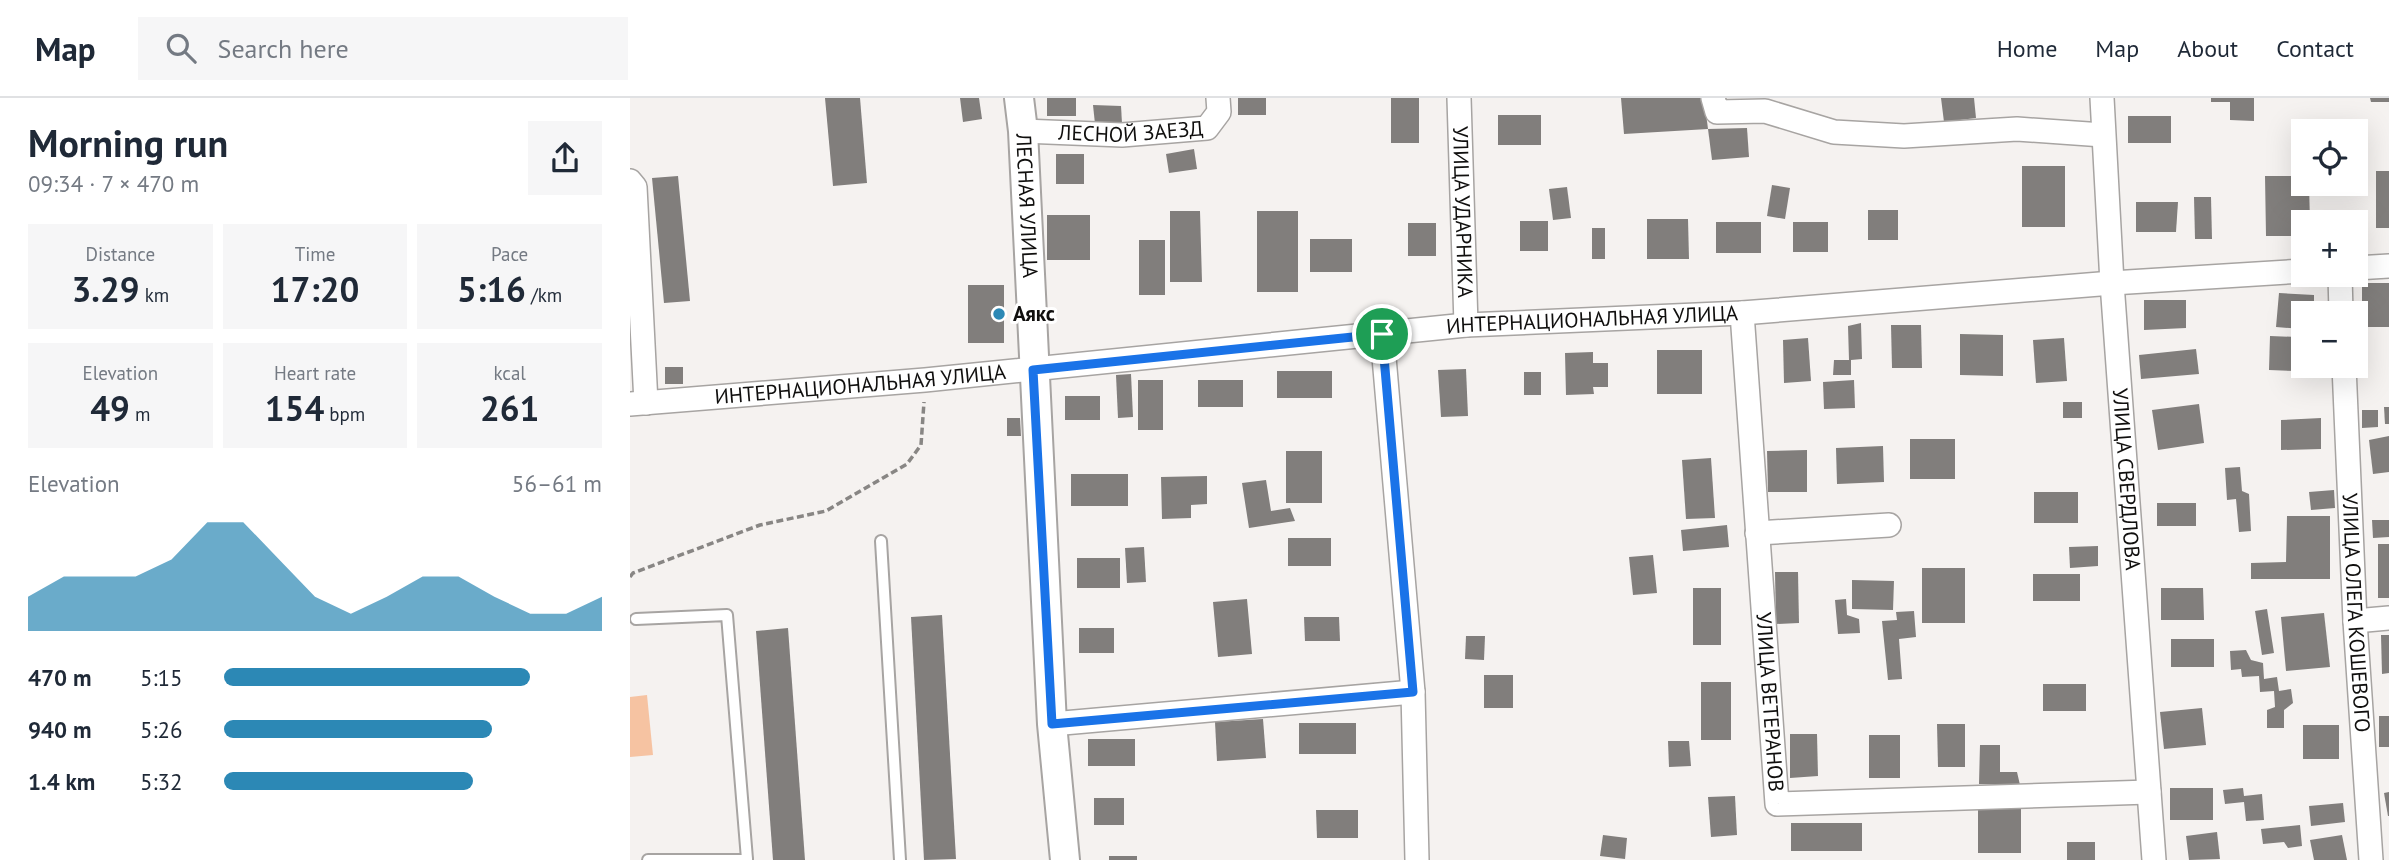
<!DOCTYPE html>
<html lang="en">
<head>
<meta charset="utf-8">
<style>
	body { margin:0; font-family:"PT Sans",sans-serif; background:#f6f6f7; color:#1f2937; height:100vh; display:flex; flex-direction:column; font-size:26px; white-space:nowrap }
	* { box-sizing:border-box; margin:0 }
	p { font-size:23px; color:#747a83 }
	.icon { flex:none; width:38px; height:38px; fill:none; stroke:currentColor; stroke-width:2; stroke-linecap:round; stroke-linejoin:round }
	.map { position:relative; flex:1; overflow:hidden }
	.side { display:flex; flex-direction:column; background:#fff; width:630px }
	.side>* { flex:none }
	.buttons { position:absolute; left:1661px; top:21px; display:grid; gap:14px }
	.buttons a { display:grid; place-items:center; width:77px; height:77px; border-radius:0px; background:#fff; box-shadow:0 7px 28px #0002; font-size:35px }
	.pin { position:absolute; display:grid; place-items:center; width:60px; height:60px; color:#fff; margin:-30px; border:4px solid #fff; border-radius:50%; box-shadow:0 2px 7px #0007 }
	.round { display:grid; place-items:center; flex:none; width:74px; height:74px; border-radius:0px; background:#f6f6f7 }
	.headline { display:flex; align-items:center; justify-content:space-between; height:119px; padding:0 28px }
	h1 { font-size:38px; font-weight:800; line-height:52px }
	.stats { display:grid; grid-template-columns:repeat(3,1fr); gap:10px; height:119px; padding:7px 28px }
	.stats div { display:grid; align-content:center; border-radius:0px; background:#f6f6f7; text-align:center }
	.stats b { font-size:35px; font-weight:800 }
	.stats small { font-size:19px; font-weight:400 }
	.stats p { font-size:19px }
	.chart { height:196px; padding:14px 28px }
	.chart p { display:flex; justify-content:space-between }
	.chart svg { width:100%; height:126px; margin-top:7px; fill:#2c88b5; opacity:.7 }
	ul { padding:0 28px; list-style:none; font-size:23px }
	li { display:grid; grid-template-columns:112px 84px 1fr; align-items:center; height:52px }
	li i { height:18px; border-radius:9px; background:#2c88b5 }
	header { display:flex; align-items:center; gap:42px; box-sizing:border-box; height:98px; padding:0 35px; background:#fff; border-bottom:2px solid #e0e1e3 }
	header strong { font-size:33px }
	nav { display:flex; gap:38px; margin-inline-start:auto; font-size:24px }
	.search { width:490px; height:63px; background:#f6f6f7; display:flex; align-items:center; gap:18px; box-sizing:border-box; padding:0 24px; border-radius:0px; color:#747a83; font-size:26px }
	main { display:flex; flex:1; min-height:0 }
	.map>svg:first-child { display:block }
</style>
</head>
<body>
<header>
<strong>Map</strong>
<div class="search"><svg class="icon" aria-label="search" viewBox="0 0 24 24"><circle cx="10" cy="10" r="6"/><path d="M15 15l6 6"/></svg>Search here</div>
<nav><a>Home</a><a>Map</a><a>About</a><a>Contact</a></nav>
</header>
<main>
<section class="side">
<div class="headline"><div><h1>Morning run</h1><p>09:34 · 7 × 470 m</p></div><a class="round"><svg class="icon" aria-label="share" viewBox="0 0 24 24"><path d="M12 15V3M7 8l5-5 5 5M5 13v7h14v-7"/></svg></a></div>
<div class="stats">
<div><p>Distance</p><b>3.29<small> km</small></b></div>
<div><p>Time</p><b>17:20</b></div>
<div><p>Pace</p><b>5:16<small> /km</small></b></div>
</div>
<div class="stats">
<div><p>Elevation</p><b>49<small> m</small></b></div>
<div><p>Heart rate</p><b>154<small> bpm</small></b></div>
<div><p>kcal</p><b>261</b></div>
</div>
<div class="chart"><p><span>Elevation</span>56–61 m</p>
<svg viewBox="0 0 160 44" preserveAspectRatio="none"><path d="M0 44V32L10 25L20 25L30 25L40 19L50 6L60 6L70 19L80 32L90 38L100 32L110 25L120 25L130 32L140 38L150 38L160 32V44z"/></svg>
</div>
<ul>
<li><b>470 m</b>5:15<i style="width:81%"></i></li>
<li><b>940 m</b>5:26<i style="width:71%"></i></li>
<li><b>1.4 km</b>5:32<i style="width:66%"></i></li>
</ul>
</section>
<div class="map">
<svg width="1759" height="762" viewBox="0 0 1759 762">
	<rect width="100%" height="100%" fill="#f5f2f0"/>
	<polygon fill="#f6c3a2" points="17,597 23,657 0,659 0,599"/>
	<g fill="#817e7c">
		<polygon points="195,0 230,0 237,85 203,88"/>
		<polygon points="330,0 349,0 352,21 333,24"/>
		<rect x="417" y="0" width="29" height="18"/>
		<rect x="608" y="0" width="28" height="17"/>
		<rect x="761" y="0" width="28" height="45"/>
		<polygon points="991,0 1074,0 1078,31 994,36"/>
		<polygon points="1311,0 1344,0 1346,20 1314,24"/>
		<polygon points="1581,0 1624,0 1624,23 1600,22 1600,4 1581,4"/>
		<polygon points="1740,0 1759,0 1759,4 1741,4"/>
		<polygon points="463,7 491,8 492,25 465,26"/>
		<rect x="868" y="17" width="43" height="30"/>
		<rect x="1498" y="18" width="43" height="27"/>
		<polygon points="1117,30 1119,59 1082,62 1078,31"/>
		<polygon points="564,51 567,71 539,75 536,56"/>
		<rect x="426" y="56" width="28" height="30"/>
		<rect x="1392" y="68" width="43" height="61"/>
		<rect x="1746" y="73" width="13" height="57"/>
		<polygon points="48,78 60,203 34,205 22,80"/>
		<polygon points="1635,78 1673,78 1673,86 1679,86 1680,124 1673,124 1673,138 1636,138"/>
		<polygon points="1142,87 1160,90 1155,121 1137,118"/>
		<polygon points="937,89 941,120 923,122 919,91"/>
		<polygon points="1564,99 1581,99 1582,141 1565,141"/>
		<polygon points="1506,104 1548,104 1546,134 1506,134"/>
		<rect x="1238" y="112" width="30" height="30"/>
		<polygon points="540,113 570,113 572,184 540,184"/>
		<rect x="627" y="113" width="41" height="81"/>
		<rect x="417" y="117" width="43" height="45"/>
		<polygon points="1017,121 1058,121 1059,161 1017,161"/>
		<rect x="890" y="123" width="28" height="30"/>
		<rect x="1086" y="124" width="45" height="31"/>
		<rect x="1163" y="124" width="35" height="30"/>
		<rect x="778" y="125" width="28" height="33"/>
		<rect x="962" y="130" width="13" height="31"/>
		<rect x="680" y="141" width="42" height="33"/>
		<rect x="509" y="142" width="26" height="55"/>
		<rect x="1732" y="185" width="27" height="44"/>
		<rect x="338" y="187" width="36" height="58"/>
		<polygon points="1649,195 1684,197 1684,215 1673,215 1673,231 1646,229"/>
		<polygon points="1514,202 1556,202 1556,230 1514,232"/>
		<polygon points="1231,225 1232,261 1221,262 1221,277 1203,277 1204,262 1219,262 1218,228"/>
		<polygon points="1261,227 1291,227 1292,270 1262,270"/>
		<polygon points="1330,236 1373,237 1373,278 1330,277"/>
		<polygon points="1640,238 1667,239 1666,273 1639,272"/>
		<polygon points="1178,240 1181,283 1154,285 1153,242"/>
		<polygon points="1434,240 1437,283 1406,285 1403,242"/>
		<polygon points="1566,251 1569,276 1511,281 1509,257"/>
		<rect x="1027" y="252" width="45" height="44"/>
		<polygon points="963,254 963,265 978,265 978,289 963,289 964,296 936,297 935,255"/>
		<rect x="35" y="269" width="18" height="17"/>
		<polygon points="836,271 838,318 811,319 808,272"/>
		<rect x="647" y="273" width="55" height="27"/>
		<rect x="894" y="274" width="17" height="23"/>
		<polygon points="501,276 503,319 488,320 486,277"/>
		<rect x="508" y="282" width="25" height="50"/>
		<rect x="568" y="282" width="45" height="27"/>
		<polygon points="1224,282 1225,310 1194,311 1193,284"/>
		<rect x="435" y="298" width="35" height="24"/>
		<rect x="1433" y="304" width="19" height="16"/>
		<polygon points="1569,306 1574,345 1528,352 1522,312"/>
		<polygon points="1754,309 1759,309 1759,326 1755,326"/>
		<polygon points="1732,312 1748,312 1748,329 1732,330"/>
		<polygon points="377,320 390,320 391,338 377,338"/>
		<polygon points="1691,320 1691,351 1651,352 1651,322"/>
		<polygon points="1759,338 1759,374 1743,376 1739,342"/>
		<rect x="1280" y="341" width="45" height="40"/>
		<polygon points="1253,348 1254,384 1207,386 1206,350"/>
		<polygon points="1177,352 1177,394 1138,394 1137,353"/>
		<rect x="656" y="353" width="36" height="52"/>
		<polygon points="1081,360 1085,420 1056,421 1052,362"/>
		<polygon points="1610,369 1612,393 1619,396 1621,433 1609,434 1606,401 1597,402 1595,370"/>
		<rect x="441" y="376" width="57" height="32"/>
		<polygon points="577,378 577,406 561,407 561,420 532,421 531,379"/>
		<polygon points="636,382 641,413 660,410 665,423 619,430 612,385"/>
		<polygon points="1704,392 1705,410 1681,412 1679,394"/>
		<rect x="1404" y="394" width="44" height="31"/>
		<rect x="1527" y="405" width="39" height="23"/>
		<polygon points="1657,418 1700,418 1700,481 1621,481 1621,465 1656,464"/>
		<polygon points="1742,422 1759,422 1759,439 1743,440"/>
		<polygon points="1097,427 1099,449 1053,453 1051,432"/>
		<rect x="658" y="440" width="43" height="28"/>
		<rect x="1748" y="446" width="11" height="54"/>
		<polygon points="1468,448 1468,468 1440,470 1439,449"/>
		<polygon points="514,449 516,484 497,485 495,450"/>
		<polygon points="1023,457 1027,495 1003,497 999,459"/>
		<rect x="447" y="460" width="43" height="30"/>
		<rect x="1292" y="470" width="43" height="55"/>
		<polygon points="1145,474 1168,474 1169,525 1146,526"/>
		<rect x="1403" y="476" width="47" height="27"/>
		<polygon points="1222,482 1264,483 1263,512 1222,511"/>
		<rect x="1063" y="490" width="28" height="57"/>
		<polygon points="1531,490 1573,490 1574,522 1531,522"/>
		<polygon points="617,501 622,556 588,559 583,504"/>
		<polygon points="1216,501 1217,517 1229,521 1230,535 1208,536 1205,502"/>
		<polygon points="1637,511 1644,555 1632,557 1625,513"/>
		<polygon points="1284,513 1286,539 1269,541 1272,581 1258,582 1252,523 1267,522 1266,514"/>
		<polygon points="1694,515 1700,569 1656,573 1651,519"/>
		<polygon points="312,517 326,761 294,762 281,519"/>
		<polygon points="674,519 709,519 710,543 675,543"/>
		<polygon points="158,530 175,762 143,762 126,533"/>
		<rect x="449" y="530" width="35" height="25"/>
		<polygon points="1751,537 1759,537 1759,575 1752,576"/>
		<polygon points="836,538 855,538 854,562 835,561"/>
		<rect x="1541" y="541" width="43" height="28"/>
		<polygon points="1616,552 1621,562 1633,565 1634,581 1647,579 1649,593 1661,591 1663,605 1654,612 1654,630 1637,630 1637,612 1645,609 1644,593 1630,594 1629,578 1612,579 1611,571 1601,572 1600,553"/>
		<rect x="854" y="577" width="29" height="33"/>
		<rect x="1071" y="584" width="30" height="58"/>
		<rect x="1413" y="586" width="43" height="27"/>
		<polygon points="1572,610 1576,647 1534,651 1530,614"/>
		<rect x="1749" y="618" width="10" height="31"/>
		<polygon points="633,621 636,660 587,663 585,624"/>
		<rect x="669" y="625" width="57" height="31"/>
		<polygon points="1307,626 1335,626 1335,669 1308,669"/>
		<rect x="1673" y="627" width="36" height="34"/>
		<polygon points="1160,636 1187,636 1188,678 1160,680"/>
		<rect x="1239" y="637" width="31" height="43"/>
		<rect x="458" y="641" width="47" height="27"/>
		<polygon points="1038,643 1059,643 1061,668 1039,669"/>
		<polygon points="1350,647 1370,647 1370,674 1387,674 1390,687 1349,686"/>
		<rect x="1540" y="690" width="43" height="32"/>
		<polygon points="1613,690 1614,698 1632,696 1634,722 1616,723 1614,704 1595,706 1593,692"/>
		<polygon points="1759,694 1759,718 1758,718 1754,695"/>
		<polygon points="1105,698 1107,737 1081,739 1078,699"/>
		<rect x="464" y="700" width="30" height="27"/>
		<rect x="1348" y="701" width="43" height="54"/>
		<polygon points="1713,705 1715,724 1681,728 1679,708"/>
		<polygon points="686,712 728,712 728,740 687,740"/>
		<rect x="1161" y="725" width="71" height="28"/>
		<polygon points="1670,727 1672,748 1658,750 1654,744 1633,746 1631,731"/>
		<polygon points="1587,734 1590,761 1559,762 1556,738"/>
		<polygon points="973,737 997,740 995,761 970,758"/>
		<polygon points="1712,737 1717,762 1684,762 1680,742"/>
		<rect x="1437" y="744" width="28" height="18"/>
		<rect x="479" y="758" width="28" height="4"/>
	</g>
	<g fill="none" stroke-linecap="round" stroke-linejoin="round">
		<g stroke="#a7a4a2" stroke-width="14">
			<g id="service">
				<polyline points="251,443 270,762"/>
				<polyline points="6,521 97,517 117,761"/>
				<polyline points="18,762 117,762"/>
			</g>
		</g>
		<g stroke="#a7a4a2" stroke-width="26">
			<g id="minor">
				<path id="s1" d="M829,0L836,227"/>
				<polyline points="1083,0 1087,14 1135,13 1204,34 1274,38 1387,31 1473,37"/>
				<path id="s2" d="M1472,0L1482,185L1524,762"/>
				<path id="s3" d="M393,33L492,37L577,30L589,14L588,0"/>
				<polyline points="0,83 5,89 16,305"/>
				<polyline points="1726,170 1759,168"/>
				<polyline points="1710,177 1711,215"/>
				<path id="s4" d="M1112,215L1147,706L1519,694"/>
				<polyline points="752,236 783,594 787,762"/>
				<path id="s5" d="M1714,268L1725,523L1741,762"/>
				<path id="s6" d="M0,306L295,282L836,227L1112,215L1482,185L1673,173"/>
				<polyline points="1127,435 1259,427"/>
				<polyline points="1725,523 1759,520"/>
				<polyline points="422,626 783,594"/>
			</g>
		</g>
		<g stroke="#a7a4a2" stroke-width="32">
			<g id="tertiary">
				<path id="s7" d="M389,0L393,33L422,626L435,762"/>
			</g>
		</g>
		<polyline stroke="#888684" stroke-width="3.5" stroke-dasharray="7 3.5" stroke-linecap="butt" points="0,479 3,475 130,427 196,413 277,366 291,347 294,304"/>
		<use href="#service" stroke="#fff" stroke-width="10"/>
		<use href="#minor" stroke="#fff" stroke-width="23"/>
		<use href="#tertiary" stroke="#fff" stroke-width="28"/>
	</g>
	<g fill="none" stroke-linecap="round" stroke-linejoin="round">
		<g stroke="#fff" stroke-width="14">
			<polygon id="route" points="752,236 783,594 422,626 403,272"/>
		</g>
		<use href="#route" stroke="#1a73e8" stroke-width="9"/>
	</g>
	<circle fill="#2c88b5" stroke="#fff" stroke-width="2.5" cx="369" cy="216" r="7"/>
	<g text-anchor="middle" stroke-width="6" stroke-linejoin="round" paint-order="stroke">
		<g font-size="21" fill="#100f0e" stroke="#fff">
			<text dy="7" stroke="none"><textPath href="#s3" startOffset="108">ЛЕСНОЙ ЗАЕЗД</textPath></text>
			<text dy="7" stroke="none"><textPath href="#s7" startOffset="108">ЛЕСНАЯ УЛИЦА</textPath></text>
			<text dy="7" stroke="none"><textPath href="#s1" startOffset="114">УЛИЦА УДАРНИКА</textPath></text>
			<text dy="7" stroke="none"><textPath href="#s6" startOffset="966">ИНТЕРНАЦИОНАЛЬНАЯ УЛИЦА</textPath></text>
			<text dy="7" stroke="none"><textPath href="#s6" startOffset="231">ИНТЕРНАЦИОНАЛЬНАЯ УЛИЦА</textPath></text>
			<text dy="7" stroke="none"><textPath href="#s2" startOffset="382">УЛИЦА СВЕРДЛОВА</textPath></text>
			<text dy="7" stroke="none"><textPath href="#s5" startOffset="247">УЛИЦА ОЛЕГА КОШЕВОГО</textPath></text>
			<text dy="7" stroke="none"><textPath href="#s4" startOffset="390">УЛИЦА ВЕТЕРАНОВ</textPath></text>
		</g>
		<g font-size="21" font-weight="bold" fill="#100f0e" stroke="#fff" text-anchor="start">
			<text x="383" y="223">Аякс</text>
		</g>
	</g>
</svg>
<div class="buttons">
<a><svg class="icon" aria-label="locate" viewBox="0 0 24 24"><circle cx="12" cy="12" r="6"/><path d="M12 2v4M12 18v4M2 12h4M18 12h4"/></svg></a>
<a>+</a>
<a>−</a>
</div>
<div class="pin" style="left:752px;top:236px;background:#1e9e55"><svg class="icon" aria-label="arrive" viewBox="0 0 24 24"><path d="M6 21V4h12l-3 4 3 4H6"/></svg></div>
</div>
</main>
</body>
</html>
